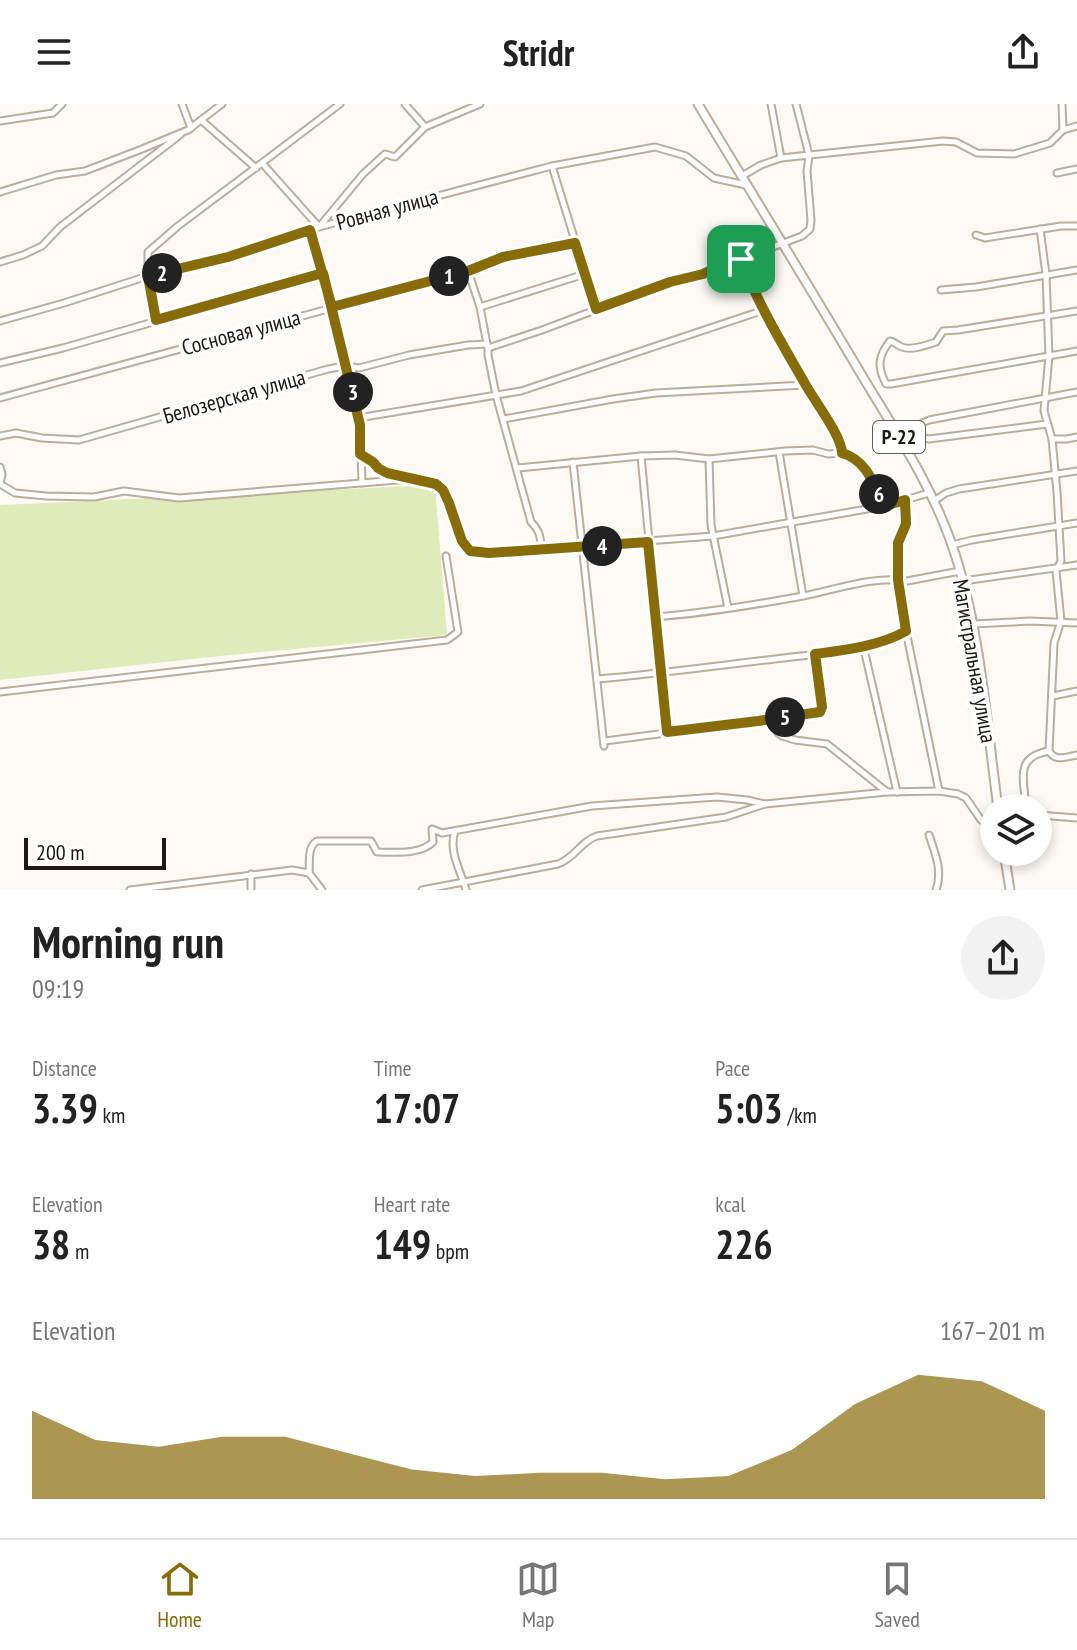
<!DOCTYPE html>
<html lang="en">
<head>
<meta charset="utf-8">
<style>
	body { margin:0; font-family:"PT Sans Narrow",sans-serif; background:#f2f2f2; color:#222; height:100vh; display:flex; flex-direction:column; font-size:30px; white-space:nowrap }
	* { box-sizing:border-box; margin:0 }
	p { font-size:26px; color:#767676 }
	.icon { flex:none; width:44px; height:44px; fill:none; stroke:currentColor; stroke-width:2; stroke-linecap:round; stroke-linejoin:round }
	.map { position:relative; height:786px; overflow:hidden }
	.panel { display:flex; flex-direction:column; background:#fff; flex:1 }
	.panel>* { flex:none }
	.tools { position:absolute; left:980px; top:690px; display:grid; gap:16px }
	.tools a { display:grid; place-items:center; width:72px; height:72px; border-radius:50%; background:#fff; box-shadow:0 4px 12px #0003; font-size:40px }
	.scale { position:absolute; left:24px; bottom:20px; width:142px; box-sizing:border-box; padding-left:8px; border:4px solid #1d1811; border-top:0; font-size:22px; line-height:28px; white-space:nowrap; color:#1d1811; -webkit-text-stroke:6px #fff; paint-order:stroke }
	.pin { position:absolute; display:grid; place-items:center; width:68px; height:68px; color:#fff; margin:-34px; border-radius:16px; box-shadow:0 4px 12px #0006 }
	.km { position:absolute; width:40px; height:40px; margin:-20px; border-radius:50%; background:#222; color:#fff; font-size:22px; line-height:40px; text-align:center }
	.round { display:grid; place-items:center; flex:none; width:84px; height:84px; border-radius:42px; background:#f2f2f2 }
	.head { display:flex; align-items:center; justify-content:space-between; height:136px; padding:0 32px }
	h1 { font-size:44px; font-weight:800; line-height:60px }
	.figures { display:grid; grid-template-columns:repeat(3,1fr); gap:12px; height:136px; padding:8px 32px }
	.figures div { display:grid; align-content:center }
	.figures b { font-size:40px; font-weight:800 }
	.figures small { font-size:22px; font-weight:400 }
	.figures p { font-size:22px }
	.chart { height:224px; padding:16px 32px }
	.chart p { display:flex; justify-content:space-between }
	.chart svg { width:100%; height:144px; margin-top:8px; fill:#886c0a; opacity:.7 }
	header { display:flex; justify-content:space-between; align-items:center; height:104px; padding:0 32px; background:#fff; font-size:36px; font-weight:800 }
	.menu { display:flex; justify-content:space-around; align-items:center; height:112px; border-top:2px solid #e0e0e0; background:#fff; font-size:22px; color:#767676 }
	.menu a { display:grid; justify-items:center; gap:4px }
	.menu .selected { color:#886c0a }
	.map>svg:first-child { display:block }
</style>
</head>
<body>
<header><svg class="icon" aria-label="menu" viewBox="0 0 24 24"><path d="M4 6h16M4 12h16M4 18h16"/></svg>Stridr<svg class="icon" aria-label="share" viewBox="0 0 24 24"><path d="M12 15V3M7 8l5-5 5 5M5 13v7h14v-7"/></svg></header>
<div class="map">
<svg width="1077" height="786" viewBox="0 0 1077 786">
	<rect width="100%" height="100%" fill="#fdfaf6"/>
	<polygon fill="#e0ebbc" points="435,381 447,531 220,552 0,576 0,401"/>
	<g fill="none" stroke-linecap="round" stroke-linejoin="round">
		<g stroke="#bbad9a" stroke-width="9">
			<g id="minor">
				<polyline points="182,0 191,24"/>
				<polyline points="405,0 425,23"/>
				<polyline points="771,0 781,54"/>
				<polyline points="1062,0 1063,26"/>
				<polyline points="201,16 256,64"/>
				<polyline points="0,17 53,9 62,0"/>
				<polyline points="262,59 319,123 363,70 385,50 395,53 425,23 480,0"/>
				<polyline points="552,62 596,205"/>
				<polyline points="1057,69 1077,65"/>
				<polyline points="742,72 761,61 781,54 943,37 956,38 977,49 1014,50 1050,39 1063,26 1077,22"/>
				<polyline points="0,88 56,71 85,67 142,45 188,26 222,0"/>
				<polyline points="1040,125 1046,170 1049,252 1044,307 1052,335 1057,388 1061,457 1056,467 1061,517 1054,539 1049,647"/>
				<polyline points="310,126 332,203 360,321 362,379"/>
				<polyline points="976,131 985,134 1061,122 1077,122"/>
				<path d="M741,155C757,198 781,238 804,278C813,296 842,332 842,349C867,356 875,381 884,402"/>
				<polyline points="0,158 23,151 42,142 60,123 180,31"/>
				<polyline points="468,167 480,203 487,240"/>
				<polyline points="941,186 976,183 1077,166"/>
				<polyline points="480,203 585,170"/>
				<path d="M1077,207L958,226L943,227L936,238C927,241 911,247 902,243C898,242 895,238 890,237C878,252 877,263 886,280H891L1077,247"/>
				<polyline points="156,216 148,172 148,148 178,122 340,0"/>
				<polyline points="0,217 64,199 148,172 228,153 319,123 552,62 655,43 686,52 714,74 746,81"/>
				<path d="M488,244V251L496,291L531,418C540,427 541,434 541,447"/>
				<polyline points="0,259 63,244 323,169"/>
				<polyline points="0,294 468,167 503,153 575,139"/>
				<polyline points="358,314 521,287 764,206"/>
				<polyline points="504,315 613,295 656,289 805,281"/>
				<polyline points="913,327 919,333 929,335 1047,320"/>
				<polyline points="0,332 16,329 42,334 79,336 328,265 345,262 359,264 409,251 468,241 487,240 488,244 542,226 670,178 703,170 720,162 730,154 736,153 741,155 802,132 810,125 811,116 807,67 809,51 796,0"/>
				<polyline points="1052,335 1067,335 1077,333"/>
				<path d="M901,336C911,328 917,320 929,316L1077,288"/>
				<polyline points="779,348 803,492"/>
				<polyline points="360,350 373,358 378,364 406,373"/>
				<polyline points="641,352 667,628"/>
				<polyline points="709,355 711,421 728,504"/>
				<polyline points="573,358 604,642"/>
				<polyline points="0,363 2,370 0,380"/>
				<polyline points="518,364 641,352 675,351 709,355 785,347 813,346 828,350 842,349"/>
				<polyline points="0,380 15,389 46,392 94,393 124,387 179,394 410,375 436,380 443,386 462,437 470,447 489,449 713,432 884,402 929,389"/>
				<polyline points="905,396 906,420 898,439 898,476 906,527 939,687"/>
				<polyline points="934,397 946,389 959,385 1077,367"/>
				<polyline points="952,441 972,436 1077,419"/>
				<polyline points="963,477 1077,461"/>
				<path d="M655,513C705,509 754,501 803,492C834,486 876,471 907,477L960,467"/>
				<polyline points="973,520 1030,517 1077,519"/>
				<polyline points="863,541 897,688"/>
				<path d="M597,575C656,570 715,562 775,555C814,550 871,547 906,527"/>
				<polyline points="0,588 447,536 458,528 446,452"/>
				<polyline points="1053,592 1077,587"/>
				<polyline points="773,615 819,608 822,606 815,550"/>
				<polyline points="605,637 773,615 778,629 782,632 795,636 827,640 887,688"/>
				<path d="M1049,647C1055,658 1066,653 1077,651"/>
				<path d="M1026,704C1024,675 1014,653 1049,647"/>
				<polyline points="1038,711 1077,714"/>
				<path d="M455,727C448,747 461,767 466,786"/>
				<path d="M929,731C935,749 943,767 936,786"/>
				<path d="M309,769C310,758 307,743 317,737H371L377,748C395,748 420,751 433,738L432,725L442,729L592,702L717,693L747,696L765,700"/>
				<polyline points="251,770 251,786"/>
				<polyline points="130,786 292,766 309,769 322,786"/>
				<path d="M422,786L558,760C575,754 581,737 597,732L726,713L765,700L887,688L939,687L958,690L966,694L981,716L994,723"/>
			</g>
		</g>
		<g stroke="#bbad9a" stroke-width="11">
			<g id="highway">
				<path d="M698,0C752,90 808,180 861,270C894,325 931,380 952,441C981,525 986,617 998,704"/>
				<polyline points="1004,748 1010,786"/>
			</g>
		</g>
		<use href="#minor" stroke="#fff" stroke-width="5"/>
		<use href="#highway" stroke="#fff" stroke-width="7"/>
	</g>
	<g fill="none" stroke-linecap="round" stroke-linejoin="round">
		<g stroke="#fff" stroke-width="16">
			<path id="route" d="M741,155L736,153L730,154L720,162L703,170L670,178L596,205L575,139L503,153L468,167L332,203L310,126L228,153L148,172L156,216L323,169L360,321V350L373,358L378,364L387,369L436,380L443,386L449,399L462,437L470,447L489,449L648,438L667,628L758,617L820,608L822,603L815,550C845,546 880,542 906,527L898,476V439L906,420L905,396L884,402C874,381 867,356 842,349C842,332 813,295 804,278C781,238 757,198 741,155"/>
		</g>
		<use href="#route" stroke="#886c0a" stroke-width="10"/>
	</g>
	<g text-anchor="middle" stroke-width="8" stroke-linejoin="round" paint-order="stroke">
		<rect fill="#fff" stroke="#615d58" stroke-width="2" x="873" y="317" width="52" height="32" rx="6"/>
		<g font-size="20" font-weight="bold" fill="#1d1811">
			<text x="899" y="340">Р-22</text>
		</g>
		<g font-size="22" fill="#1d1811" stroke="#fff">
			<text transform="translate(387 105) rotate(-15)" y="8">Ровная улица</text>
			<text transform="translate(241 228) rotate(-15)" y="8">Сосновая улица</text>
			<text transform="translate(234 292) rotate(-16)" y="8">Белозерская улица</text>
			<text transform="translate(975 557) rotate(80)" y="8">Магистральная улица</text>
		</g>
	</g>
</svg>
<div class="tools">
<a><svg class="icon" aria-label="layers" viewBox="0 0 24 24"><path d="M12 4l9 5-9 5-9-5zM3 14l9 5 9-5"/></svg></a>
</div>
<div class="scale">200 m</div>
<div class="pin" style="left:741px;top:155px;background:#1e9e55"><svg class="icon" aria-label="arrive" viewBox="0 0 24 24"><path d="M6 21V4h12l-3 4 3 4H6"/></svg></div>
<b class="km" style="left:449px;top:172px">1</b>
<b class="km" style="left:162px;top:169px">2</b>
<b class="km" style="left:353px;top:288px">3</b>
<b class="km" style="left:602px;top:442px">4</b>
<b class="km" style="left:785px;top:613px">5</b>
<b class="km" style="left:879px;top:390px">6</b>
</div>
<section class="panel">
<div class="head"><div><h1>Morning run</h1><p>09:19</p></div><a class="round"><svg class="icon" aria-label="share" viewBox="0 0 24 24"><path d="M12 15V3M7 8l5-5 5 5M5 13v7h14v-7"/></svg></a></div>
<div class="figures">
<div><p>Distance</p><b>3.39<small> km</small></b></div>
<div><p>Time</p><b>17:07</b></div>
<div><p>Pace</p><b>5:03<small> /km</small></b></div>
</div>
<div class="figures">
<div><p>Elevation</p><b>38<small> m</small></b></div>
<div><p>Heart rate</p><b>149<small> bpm</small></b></div>
<div><p>kcal</p><b>226</b></div>
</div>
<div class="chart"><p><span>Elevation</span>167–201 m</p>
<svg viewBox="0 0 160 44" preserveAspectRatio="none"><path d="M0 44V17L10 26L20 28L30 25L40 25L50 30L60 35L70 37L80 36L90 36L100 38L110 37L120 29L130 15L140 6L150 8L160 17V44z"/></svg>
</div>
</section>
<nav class="menu">
<a class="selected"><svg class="icon" aria-label="home" viewBox="0 0 24 24"><path d="M3 11l9-7 9 7M6 9v11h12V9"/></svg>Home</a>
<a><svg class="icon" aria-label="map" viewBox="0 0 24 24"><path d="M3 6l6-2 6 2 6-2v14l-6 2-6-2-6 2zM9 4v14M15 6v14"/></svg>Map</a>
<a><svg class="icon" aria-label="saved" viewBox="0 0 24 24"><path d="M7 4h10v16l-5-4-5 4z"/></svg>Saved</a>
</nav>
</body>
</html>
